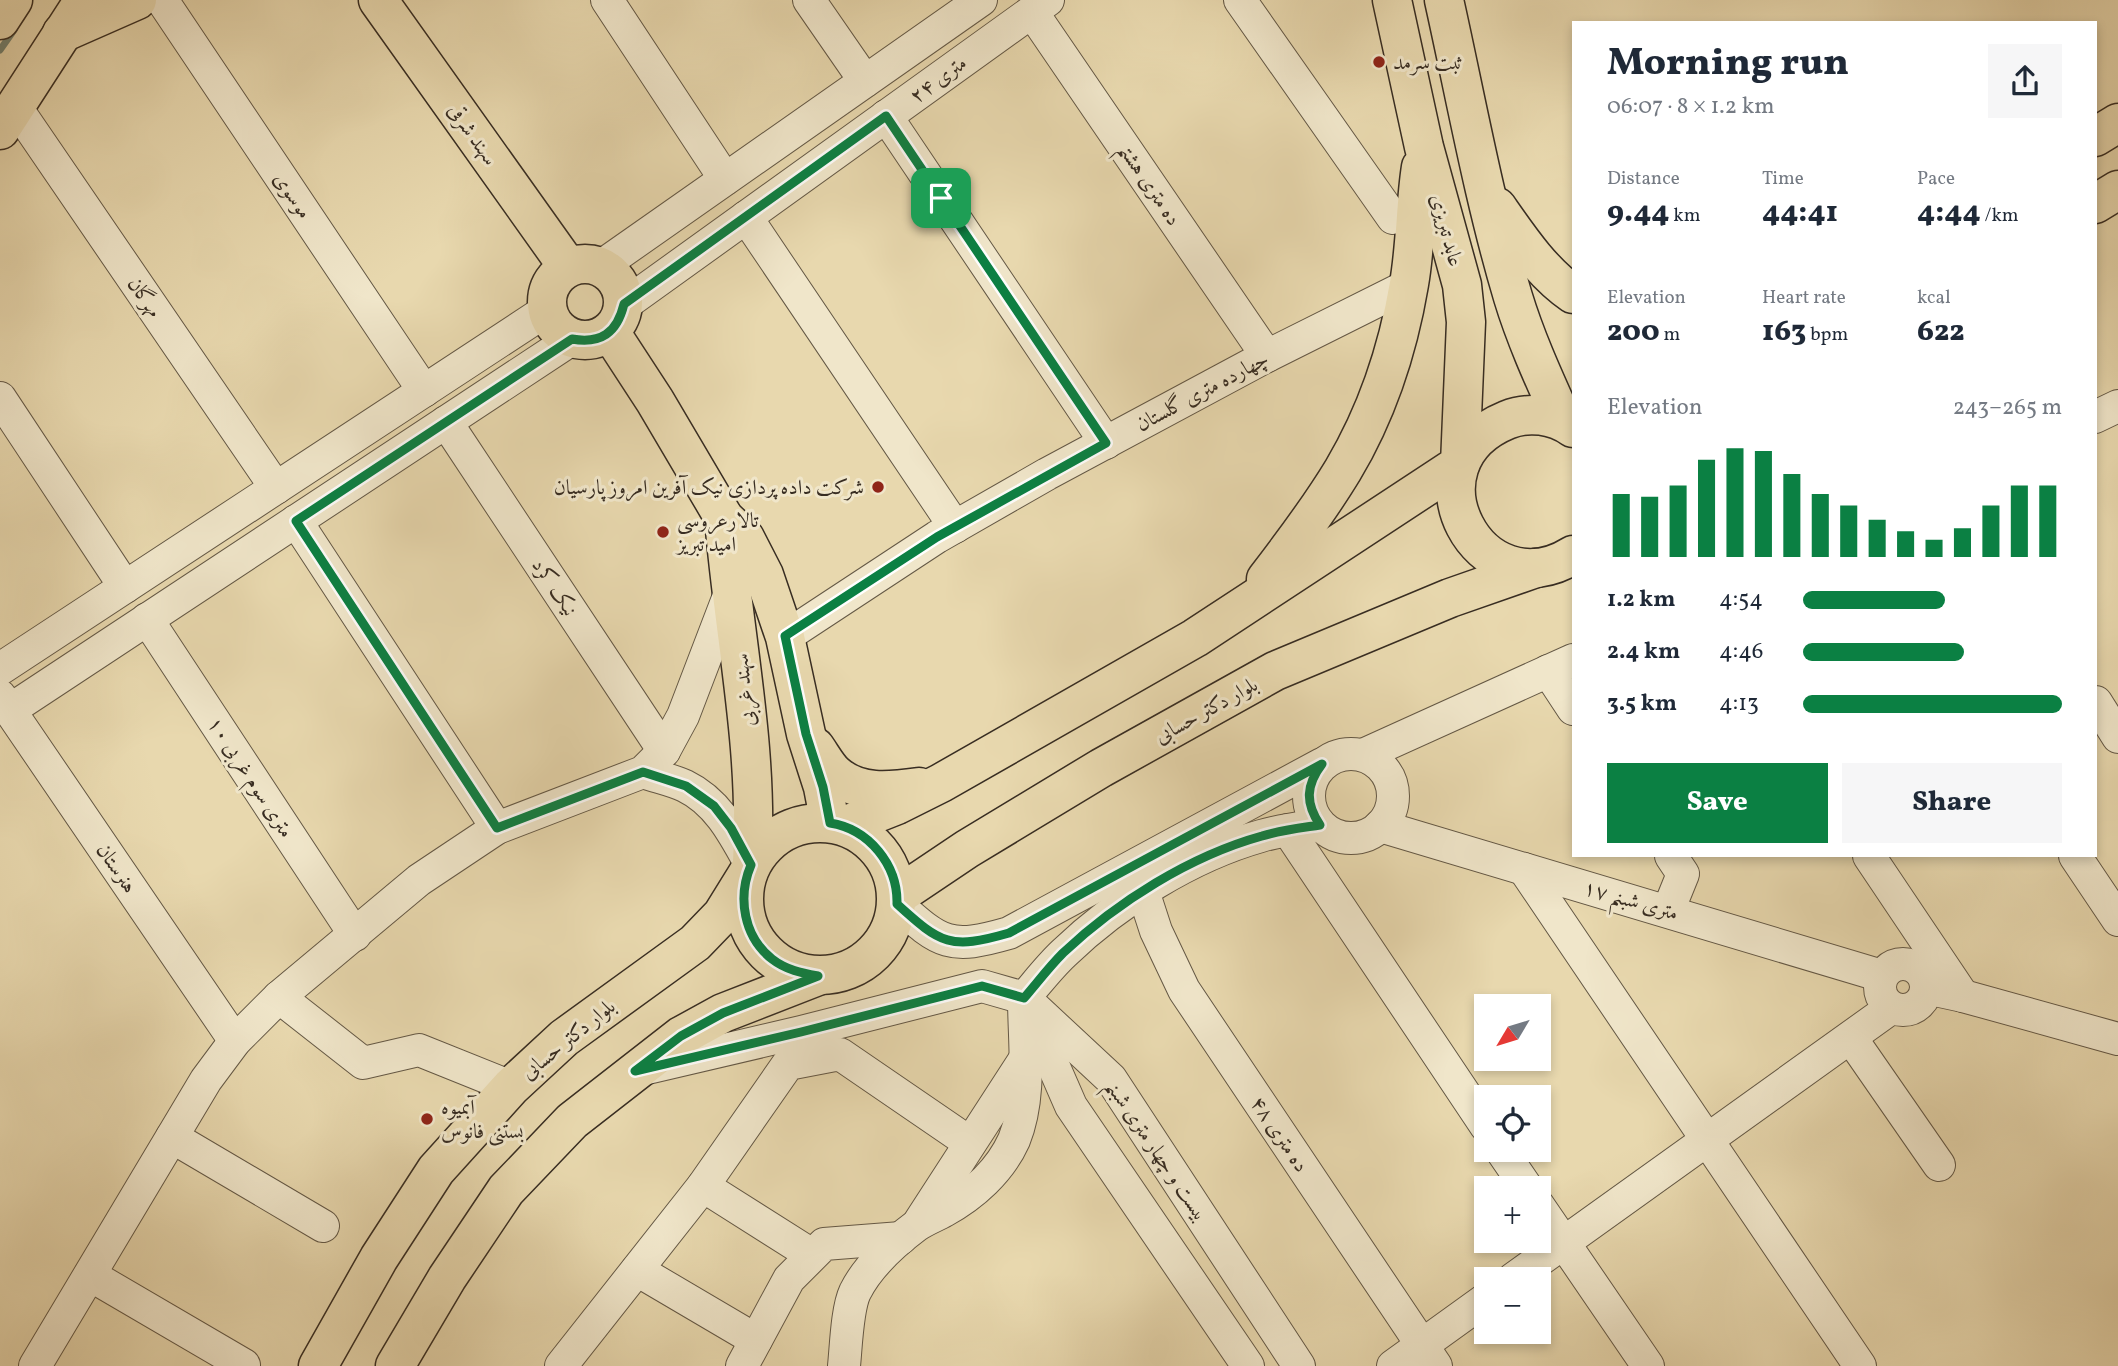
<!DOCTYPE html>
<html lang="en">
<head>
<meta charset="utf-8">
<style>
	body { margin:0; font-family:Vollkorn,Amiri,serif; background:#f6f6f7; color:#1f2937; height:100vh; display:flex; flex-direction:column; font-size:26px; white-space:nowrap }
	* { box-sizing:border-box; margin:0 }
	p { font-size:23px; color:#747a83 }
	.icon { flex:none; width:38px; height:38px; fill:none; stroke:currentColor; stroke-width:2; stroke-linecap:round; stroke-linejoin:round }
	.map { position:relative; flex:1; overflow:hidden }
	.panel { position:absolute; left:1572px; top:21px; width:525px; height:836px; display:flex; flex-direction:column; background:#fff; border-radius:0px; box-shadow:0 4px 10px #0003 }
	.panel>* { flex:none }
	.needle { width:46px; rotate:232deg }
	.buttons { position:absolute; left:1474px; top:994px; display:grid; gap:14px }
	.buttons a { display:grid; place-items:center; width:77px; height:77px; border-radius:0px; background:#fff; box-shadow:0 4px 10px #0003; font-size:35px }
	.pin { position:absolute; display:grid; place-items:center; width:60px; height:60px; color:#fff; margin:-30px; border-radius:14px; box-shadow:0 4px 10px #0006 }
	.round { display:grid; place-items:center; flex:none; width:74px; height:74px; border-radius:0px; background:#f6f6f7 }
	.headline { display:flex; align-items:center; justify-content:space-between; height:119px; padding:0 35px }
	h1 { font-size:38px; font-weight:800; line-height:52px }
	.figures { display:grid; grid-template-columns:repeat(3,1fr); gap:10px; height:119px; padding:7px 35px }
	.figures div { display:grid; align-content:center }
	.figures b { font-size:30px; font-weight:800 }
	.figures small { font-size:19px; font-weight:400 }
	.figures p { font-size:19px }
	.chart { height:196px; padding:14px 35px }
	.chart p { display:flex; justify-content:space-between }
	.chart svg { width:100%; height:126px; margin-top:7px; stroke:#0b8043; stroke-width:6 }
	.primary-button { display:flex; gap:14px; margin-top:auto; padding:14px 35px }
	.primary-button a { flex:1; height:80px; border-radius:0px; background:#0b8043; color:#fff; font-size:28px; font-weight:800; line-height:80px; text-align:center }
	.primary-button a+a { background:#f6f6f7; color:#1f2937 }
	ul { padding:0 35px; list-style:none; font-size:23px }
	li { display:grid; grid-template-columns:112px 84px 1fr; align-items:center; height:52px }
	li i { height:18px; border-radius:9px; background:#0b8043 }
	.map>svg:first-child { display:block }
</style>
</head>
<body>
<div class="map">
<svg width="2118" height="1366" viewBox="0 0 2118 1366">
	<rect width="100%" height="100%" fill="#e8d8ae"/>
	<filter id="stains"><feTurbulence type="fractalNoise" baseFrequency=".00286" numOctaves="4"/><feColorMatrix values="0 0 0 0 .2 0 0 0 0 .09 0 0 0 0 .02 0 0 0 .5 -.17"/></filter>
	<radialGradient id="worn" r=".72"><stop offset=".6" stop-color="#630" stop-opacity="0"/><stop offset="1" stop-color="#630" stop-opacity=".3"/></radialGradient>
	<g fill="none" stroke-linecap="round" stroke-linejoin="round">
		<polyline stroke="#728272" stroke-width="7" points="0,50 14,30"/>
		<g stroke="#645845" stroke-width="34">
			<g id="minor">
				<polyline points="162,0 424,391"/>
				<polyline points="607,0 725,179"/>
				<polyline points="809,0 865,81"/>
				<polyline points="1240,0 1393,218"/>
				<polyline points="1032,12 1267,356"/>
				<polyline points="15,106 276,488"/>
				<polyline points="886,116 1106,443"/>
				<polyline points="746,217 955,527"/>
				<polyline points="600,267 981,0"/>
				<polyline points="624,305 1048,0"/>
				<polyline points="0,398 125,587"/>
				<polyline points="2095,417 2118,406"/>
				<polyline points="446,422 664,751"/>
				<polyline points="296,521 497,828"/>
				<polyline points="147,619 355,935"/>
				<polyline points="785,637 937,537 1047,474 1267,356 1409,285"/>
				<polyline points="0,669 547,310"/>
				<polyline points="1548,671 1573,709"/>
				<polyline points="0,696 235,1041"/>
				<polyline points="2096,702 2118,737"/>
				<polyline points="10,710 572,339"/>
				<circle cx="1351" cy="796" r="42"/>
				<polyline points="1363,755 1573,660"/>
				<path d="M643,772C657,777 672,780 685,786C718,802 734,834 751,865"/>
				<polyline points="1380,826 1882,976"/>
				<polyline points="1288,830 1486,1126"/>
				<polyline points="1869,856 1963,996"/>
				<polyline points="2075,856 2118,920"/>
				<polyline points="1524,869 1860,1366"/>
				<polyline points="1143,891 1156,931 1184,990 1436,1366"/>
				<path d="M897,904C941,944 950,950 1009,933L1322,764"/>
				<polyline points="1668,911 1683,874 1671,856"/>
				<circle cx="1903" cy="987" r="23"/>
				<polyline points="1926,988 1963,996 2118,1039"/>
				<polyline points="279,997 363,1063 419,1050 511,1087"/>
				<polyline points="1030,1012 1071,1106 1248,1366"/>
				<polyline points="1851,1038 1939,1165"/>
				<polyline points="639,1070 801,1032 982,986 1024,998 1111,1079 1299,1366"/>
				<polyline points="172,1137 323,1226"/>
				<polyline points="1501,1150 1527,1188"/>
				<polyline points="703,1186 812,1255"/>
				<polyline points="1538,1205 1648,1366"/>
				<polyline points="920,1221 1025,1059"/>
				<polyline points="637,1270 756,1340"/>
				<polyline points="90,1275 244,1365"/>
				<polyline points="1513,1279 1891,1008"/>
				<polyline points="35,1366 206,1080 235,1041 279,997 419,880 497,828 643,772 664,751 683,716 732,588"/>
				<polyline points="561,1366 703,1186 788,1064 840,1054 970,1143"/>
				<polyline points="742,1366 789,1279 824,1244 901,1238"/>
				<path d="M844,1366C846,1347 847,1309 855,1292C868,1266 892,1244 916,1226C924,1220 935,1216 944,1211C973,1195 1000,1171 1014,1140C1032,1096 1024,1044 1024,998C1037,983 1049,967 1064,953C1117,902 1190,856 1261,836C1281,830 1300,828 1320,825"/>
				<polyline points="1393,1366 1486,1299"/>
			</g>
		</g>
		<g stroke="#382d22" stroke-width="41">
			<g id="major">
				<polyline points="378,0 568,267"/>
				<path d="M1444,0C1466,99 1484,200 1513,297C1526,340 1545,381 1563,421L1573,417"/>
				<polyline points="0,20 13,0"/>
				<polyline points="62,33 137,0"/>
				<polyline points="0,130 84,0"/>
				<polyline points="2095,137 2118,123"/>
				<polyline points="2095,204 2118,190"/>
				<path d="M1497,207C1518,237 1542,273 1573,294"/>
				<circle cx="585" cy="302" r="38"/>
				<polyline points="610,332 655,401 724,518 745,538 764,575 785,637 806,734 823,787 830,823"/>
				<path d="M1573,428C1554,415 1529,411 1507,420C1400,464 1480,613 1573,555"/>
				<path d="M724,518C733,633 759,746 752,862"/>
				<path d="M1266,579C1293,544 1320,508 1343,470C1377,413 1398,349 1409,284C1416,245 1415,205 1421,167"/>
				<path d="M815,747C821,755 827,767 835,774C858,795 890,791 919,787"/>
				<circle cx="820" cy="899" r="76"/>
				<polyline points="844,826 897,805 941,783 1195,638 1460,464 1466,322 1462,285 1424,147 1392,0"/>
				<polyline points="897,896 967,849 1101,768 1275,671 1450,598 1536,568"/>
				<polyline points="318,1366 379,1258 436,1170 511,1087 564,1038 695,943 722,915 748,873"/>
				<polyline points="395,1366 447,1278 506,1190 572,1121 681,1036 723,1013 818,976"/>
			</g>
		</g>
		<use href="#minor" stroke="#f0e6ca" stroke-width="32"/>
		<use href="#major" stroke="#e8d8ae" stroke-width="38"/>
	</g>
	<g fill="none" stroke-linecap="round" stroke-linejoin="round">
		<g stroke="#fff" stroke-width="14">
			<path id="route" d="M886,116L1106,443L937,537L785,636L806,734L823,787L830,823C869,829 898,865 897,904C941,944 950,950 1009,933L1322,764C1306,785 1305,803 1320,825C1300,828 1281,830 1262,836C1190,856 1117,902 1063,953C1049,967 1037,983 1024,998L982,986L801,1032L635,1071L681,1036L723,1013L818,976C802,973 786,970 772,959C744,937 737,898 751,865L731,828L714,806L686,786L643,772L497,828L296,521L572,339C601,344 617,333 624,304Z"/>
		</g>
		<use href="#route" stroke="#0b8043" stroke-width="9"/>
	</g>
	<g fill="#8f2418" stroke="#f0e6ca" stroke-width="2.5">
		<circle cx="1379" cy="62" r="7"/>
		<circle cx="878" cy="487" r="7"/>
		<circle cx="663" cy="532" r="7"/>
		<circle cx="427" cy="1119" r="7"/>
	</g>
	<g text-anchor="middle" stroke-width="6" stroke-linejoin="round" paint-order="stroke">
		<g font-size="21" fill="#382d22" stroke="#f0e6ca" text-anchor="start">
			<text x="1393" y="69">ثبت سرمد</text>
			<text x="864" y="494" text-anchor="end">شرکت داده پردازی نیک آفرین امروز پارسیان</text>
			<text x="677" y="527">تالارعروسی<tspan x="677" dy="24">امید تبریز</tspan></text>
			<text x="441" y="1114">آبمیوه<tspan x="441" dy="24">بستنی فانوس</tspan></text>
		</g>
		<g font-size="21" fill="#382d22" stroke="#f0e6ca">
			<text transform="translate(938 79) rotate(-36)" y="7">۲۴ متری</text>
			<text transform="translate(473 134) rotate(55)" y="7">سهند شرقی</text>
			<text transform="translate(1150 184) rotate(56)" y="7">ده متری هشتم</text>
			<text transform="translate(293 195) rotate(56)" y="7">موسوی</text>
			<text transform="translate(1447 230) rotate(75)" y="7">عابد تبریزی</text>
			<text transform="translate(145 297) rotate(56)" y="7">مهرگان</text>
			<text transform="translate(1202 391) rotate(-28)" y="7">چهارده متری گلستان</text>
			<text transform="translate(555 587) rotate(56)" y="7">نیک کرد</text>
			<text transform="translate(744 690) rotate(-96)" y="7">سهند غربی</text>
			<text transform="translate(1206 710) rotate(-29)" y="7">بلوار دکتر حسابی</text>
			<text transform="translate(251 777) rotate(57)" y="7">۱۰ متری سوم غربی</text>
			<text transform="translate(117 868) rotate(56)" y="7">هنرستان</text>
			<text transform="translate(1631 900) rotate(16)" y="7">۱۷ متری شبنم</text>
			<text transform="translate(568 1039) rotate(-39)" y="7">بلوار دکتر حسابی</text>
			<text transform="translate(1280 1134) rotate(56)" y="7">ده متری ۴۸</text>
			<text transform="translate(1157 1150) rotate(56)" y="7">بیست و چهار متری شبنم</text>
		</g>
	</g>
	<rect width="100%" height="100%" filter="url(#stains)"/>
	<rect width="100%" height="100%" fill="url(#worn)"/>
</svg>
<div class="buttons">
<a><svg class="needle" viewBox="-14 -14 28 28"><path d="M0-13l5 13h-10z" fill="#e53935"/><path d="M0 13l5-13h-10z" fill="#747a83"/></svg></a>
<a><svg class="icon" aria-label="locate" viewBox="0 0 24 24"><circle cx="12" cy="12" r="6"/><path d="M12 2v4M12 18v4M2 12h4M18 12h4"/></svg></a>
<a>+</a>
<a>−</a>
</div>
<div class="pin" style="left:941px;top:198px;background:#1e9e55"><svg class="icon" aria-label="arrive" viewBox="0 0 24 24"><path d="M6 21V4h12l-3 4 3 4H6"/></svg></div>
<section class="panel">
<div class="headline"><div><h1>Morning run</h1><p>06:07 · 8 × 1.2 km</p></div><a class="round"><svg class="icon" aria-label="share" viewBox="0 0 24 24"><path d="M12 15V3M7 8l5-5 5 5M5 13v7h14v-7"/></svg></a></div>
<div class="figures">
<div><p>Distance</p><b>9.44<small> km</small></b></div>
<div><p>Time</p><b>44:41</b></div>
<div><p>Pace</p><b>4:44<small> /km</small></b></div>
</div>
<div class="figures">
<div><p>Elevation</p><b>200<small> m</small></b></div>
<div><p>Heart rate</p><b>163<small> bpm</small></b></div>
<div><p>kcal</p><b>622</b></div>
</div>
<div class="chart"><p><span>Elevation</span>243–265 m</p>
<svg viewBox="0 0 160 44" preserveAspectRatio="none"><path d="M5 44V22M15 44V23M25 44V19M35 44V10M45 44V6M55 44V7M65 44V15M75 44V22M85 44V26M95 44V31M105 44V35M115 44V38M125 44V34M135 44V26M145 44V19M155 44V19"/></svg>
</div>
<ul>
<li><b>1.2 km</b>4:54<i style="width:55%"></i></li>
<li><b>2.4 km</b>4:46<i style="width:62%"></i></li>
<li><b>3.5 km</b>4:13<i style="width:100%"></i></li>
</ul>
<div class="primary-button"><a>Save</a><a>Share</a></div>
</section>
</div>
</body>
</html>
